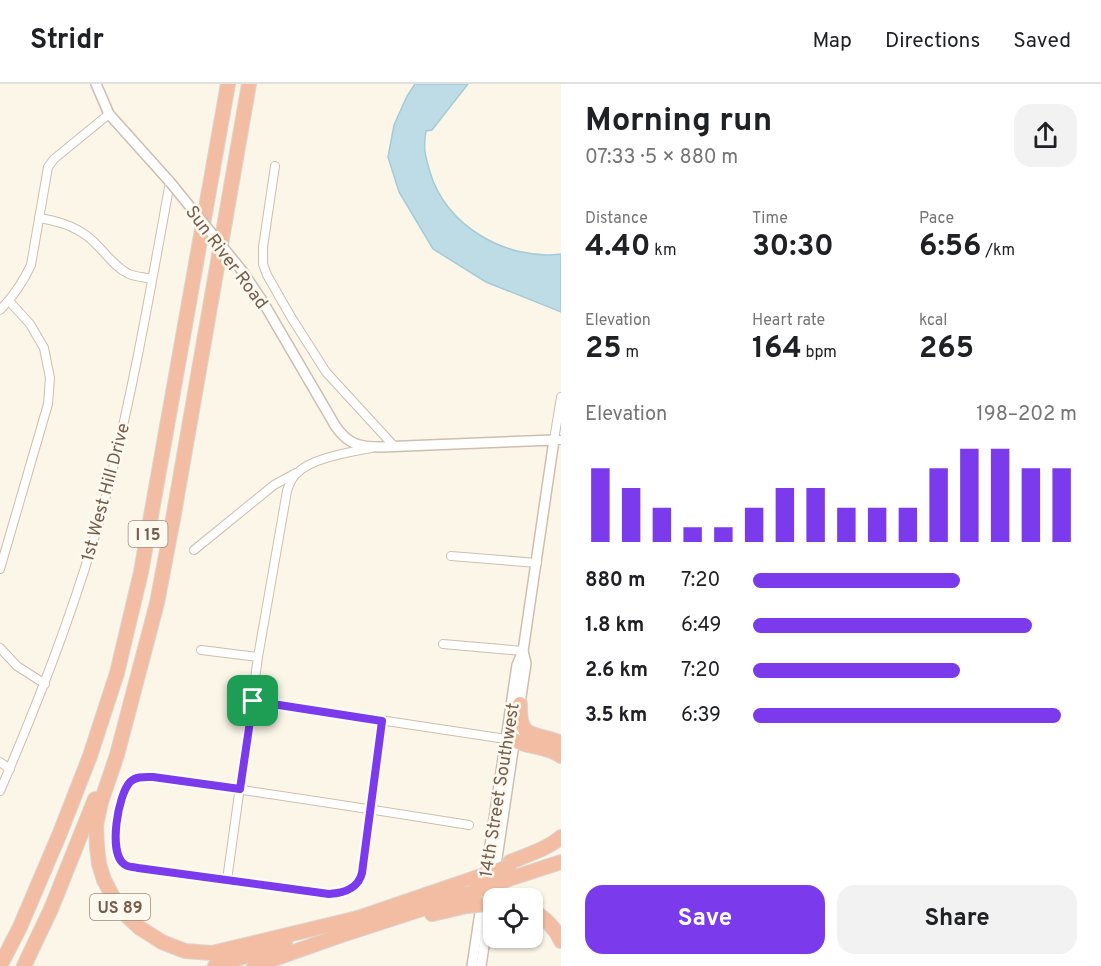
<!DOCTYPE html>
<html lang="en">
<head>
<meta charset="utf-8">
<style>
	body { margin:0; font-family:Overpass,sans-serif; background:#f2f2f2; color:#202124; height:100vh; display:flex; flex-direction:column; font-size:22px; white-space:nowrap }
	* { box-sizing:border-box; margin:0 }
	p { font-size:20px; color:#757577 }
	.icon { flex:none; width:33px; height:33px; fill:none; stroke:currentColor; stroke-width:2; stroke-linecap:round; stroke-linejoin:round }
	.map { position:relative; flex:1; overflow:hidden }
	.sheet { display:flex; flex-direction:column; background:#fff; width:540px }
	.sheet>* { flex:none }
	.tools { position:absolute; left:483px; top:804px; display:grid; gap:12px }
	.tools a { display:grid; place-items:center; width:60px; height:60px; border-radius:12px; background:#fff; box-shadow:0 2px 4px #0004; font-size:30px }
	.pin { position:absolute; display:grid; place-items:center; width:51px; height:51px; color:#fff; margin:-26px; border-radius:12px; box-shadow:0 3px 9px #0006 }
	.round { display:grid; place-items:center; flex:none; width:63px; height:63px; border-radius:18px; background:#f2f2f2 }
	.headline { display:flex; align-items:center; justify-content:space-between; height:102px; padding:0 24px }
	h1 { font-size:33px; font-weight:700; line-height:45px }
	.metrics { display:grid; grid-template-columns:repeat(3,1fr); gap:9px; height:102px; padding:6px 24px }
	.metrics div { display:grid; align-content:center }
	.metrics b { font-size:30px; font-weight:700 }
	.metrics small { font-size:16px; font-weight:400 }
	.metrics p { font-size:16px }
	.chart { height:168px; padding:12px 24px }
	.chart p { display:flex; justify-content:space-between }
	.chart svg { width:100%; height:108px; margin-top:6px; stroke:#7c3aed; stroke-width:6 }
	.cta { display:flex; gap:12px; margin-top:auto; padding:12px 24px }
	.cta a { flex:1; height:69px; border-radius:18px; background:#7c3aed; color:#fff; font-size:24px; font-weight:700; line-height:69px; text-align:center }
	.cta a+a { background:#f2f2f2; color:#202124 }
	ul { padding:0 24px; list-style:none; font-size:20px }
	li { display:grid; grid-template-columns:96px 72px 1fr; align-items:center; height:45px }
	li i { height:15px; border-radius:8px; background:#7c3aed }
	header { display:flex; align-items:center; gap:36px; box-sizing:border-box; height:84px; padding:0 30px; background:#fff; border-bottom:2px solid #e0e0e0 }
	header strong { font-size:28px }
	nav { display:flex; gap:33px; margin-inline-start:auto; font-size:21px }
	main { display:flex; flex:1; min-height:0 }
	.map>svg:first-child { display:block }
</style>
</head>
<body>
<header>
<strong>Stridr</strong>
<nav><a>Map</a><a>Directions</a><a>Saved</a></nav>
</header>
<main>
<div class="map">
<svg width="561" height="882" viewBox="0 0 561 882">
	<rect width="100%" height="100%" fill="#fcf6e9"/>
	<path fill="#bedce5" stroke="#a4cbd6" stroke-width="1.5" d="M415,0H468L432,46L426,47C423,65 425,71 430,88C445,141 506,177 561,170V228L486,198L433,165L399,108L388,73L394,41L407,12Z"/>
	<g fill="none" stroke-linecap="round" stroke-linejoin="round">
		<g stroke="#cdbeaf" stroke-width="10">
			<g id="minor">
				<polyline points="275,82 263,163 263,180 267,191 291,233 326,288 393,361"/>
				<path d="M39,134C57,137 72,141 87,152C102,163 112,182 129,190C136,193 145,193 152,195"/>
				<path d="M0,226C13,213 23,198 31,181L48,83L54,75L109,30"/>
				<polyline points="561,313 554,356 561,356"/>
				<polyline points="194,466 274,401 296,389"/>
				<polyline points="451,472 537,479"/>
				<polyline points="0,485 48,320 50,294 44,264 30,240 9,217"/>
				<polyline points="443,560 523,567"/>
				<polyline points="0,564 17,582 45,600"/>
				<polyline points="201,566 258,573"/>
				<polyline points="253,617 506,655"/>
				<path d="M383,637L362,789C358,805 344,809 329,810L138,784C133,783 127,783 124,780C108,768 118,711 130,698C136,692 145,693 153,693C258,708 364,724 469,741"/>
				<polyline points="0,678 10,685"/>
				<path d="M0,707C44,605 84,501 111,393C135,296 152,197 170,98"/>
				<path d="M227,796L258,573L287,407C289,401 291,395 296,390C311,374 350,368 371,364"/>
			</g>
		</g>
		<g stroke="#cdbeaf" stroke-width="12">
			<g id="tertiary">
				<polyline points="96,0 109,30 170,98"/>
				<path d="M243,188L263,218L336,343C349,361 360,363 381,363L554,356L523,567L517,581L472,882"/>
				<polyline points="481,882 526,579 523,567"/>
			</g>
		</g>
		<g stroke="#dbd5d1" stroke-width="16">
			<g id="motorway">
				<polyline points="249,0 173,435 157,519 117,671 101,718 96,741 97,763 99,780 104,796 113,813 127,832 140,844 162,858 185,867 212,869 358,834"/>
				<path d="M520,620C519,658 534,647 561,659"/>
				<path d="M514,656C529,664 547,662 561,672"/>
				<path d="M510,778C527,771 547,765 561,753"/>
				<polyline points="509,795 561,778"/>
				<path d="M532,826C545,834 555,843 561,857"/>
				<polyline points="432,830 467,822"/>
				<polyline points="349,837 472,795"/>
				<polyline points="0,882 20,843 60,749 90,672 117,589 141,488 228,0"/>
				<polyline points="24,882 51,825 95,715"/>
				<polyline points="215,882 285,859"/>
				<polyline points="254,882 339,852 468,810"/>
			</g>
		</g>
		<use href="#minor" stroke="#fff" stroke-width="8"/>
		<use href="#tertiary" stroke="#fff" stroke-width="9"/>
		<use href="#motorway" stroke="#f2bda3" stroke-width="14"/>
		<g stroke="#cdbeaf" stroke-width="12" stroke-linecap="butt">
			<polyline id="tertiary-bridge" points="170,98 243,188"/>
		</g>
		<g stroke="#dbd5d1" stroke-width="16" stroke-linecap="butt">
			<g id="motorway-bridge">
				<polyline points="472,795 509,783"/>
				<polyline points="468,810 509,795"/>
				<polyline points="467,822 494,819"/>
			</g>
		</g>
		<use href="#tertiary-bridge" stroke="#fff" stroke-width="9"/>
		<use href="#motorway-bridge" stroke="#f2bda3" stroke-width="14"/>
	</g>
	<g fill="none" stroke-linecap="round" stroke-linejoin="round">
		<g stroke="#fff" stroke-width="12">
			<path id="route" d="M253,617L382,637L362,789C358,805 344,809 329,810L138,784C134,783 127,783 124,780C108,768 118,711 130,698C136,692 145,693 153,693L240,705Z"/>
		</g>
		<use href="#route" stroke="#7c3aed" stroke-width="8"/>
	</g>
	<g text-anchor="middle" stroke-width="5" stroke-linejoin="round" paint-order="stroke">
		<g fill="#fef9ef" stroke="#9e8c7e" stroke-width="1.5">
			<rect x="128.5" y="437" width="39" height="26" rx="4.5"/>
			<rect x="90" y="810" width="60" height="26" rx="4.5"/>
		</g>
		<g font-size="16" font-weight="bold" fill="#755e4d">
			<text x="148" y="456">I 15</text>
			<text x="120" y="829">US 89</text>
		</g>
		<g font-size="18" fill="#755e4d" stroke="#fef9ef">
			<text transform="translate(227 173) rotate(53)" y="6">Sun River Road</text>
			<text transform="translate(105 408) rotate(-75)" y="6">1st West Hill Drive</text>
			<text transform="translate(499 706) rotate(-81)" y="6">14th Street Southwest</text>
		</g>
	</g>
</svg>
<div class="tools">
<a><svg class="icon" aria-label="locate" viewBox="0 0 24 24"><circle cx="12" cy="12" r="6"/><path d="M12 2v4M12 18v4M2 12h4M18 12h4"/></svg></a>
</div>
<div class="pin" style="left:253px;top:617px;background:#1e9e55"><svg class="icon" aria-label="arrive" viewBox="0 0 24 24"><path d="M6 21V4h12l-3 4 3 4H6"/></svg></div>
</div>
<section class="sheet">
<div class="headline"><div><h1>Morning run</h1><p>07:33 · 5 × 880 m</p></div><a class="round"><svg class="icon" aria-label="share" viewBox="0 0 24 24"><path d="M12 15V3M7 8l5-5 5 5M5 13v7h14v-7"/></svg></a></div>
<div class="metrics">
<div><p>Distance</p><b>4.40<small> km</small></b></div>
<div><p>Time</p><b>30:30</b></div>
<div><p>Pace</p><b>6:56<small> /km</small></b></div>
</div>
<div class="metrics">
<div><p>Elevation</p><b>25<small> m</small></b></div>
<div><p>Heart rate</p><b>164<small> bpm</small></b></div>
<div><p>kcal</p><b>265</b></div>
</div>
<div class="chart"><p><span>Elevation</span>198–202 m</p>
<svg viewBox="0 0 160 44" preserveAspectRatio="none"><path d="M5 44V14M15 44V22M25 44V30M35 44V38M45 44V38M55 44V30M65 44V22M75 44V22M85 44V30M95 44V30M105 44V30M115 44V14M125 44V6M135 44V6M145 44V14M155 44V14"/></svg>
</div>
<ul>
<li><b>880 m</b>7:20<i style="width:64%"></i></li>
<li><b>1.8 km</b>6:49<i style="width:86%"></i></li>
<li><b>2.6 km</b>7:20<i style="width:64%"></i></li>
<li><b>3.5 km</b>6:39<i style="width:95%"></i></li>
</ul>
<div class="cta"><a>Save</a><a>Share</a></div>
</section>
</main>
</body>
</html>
